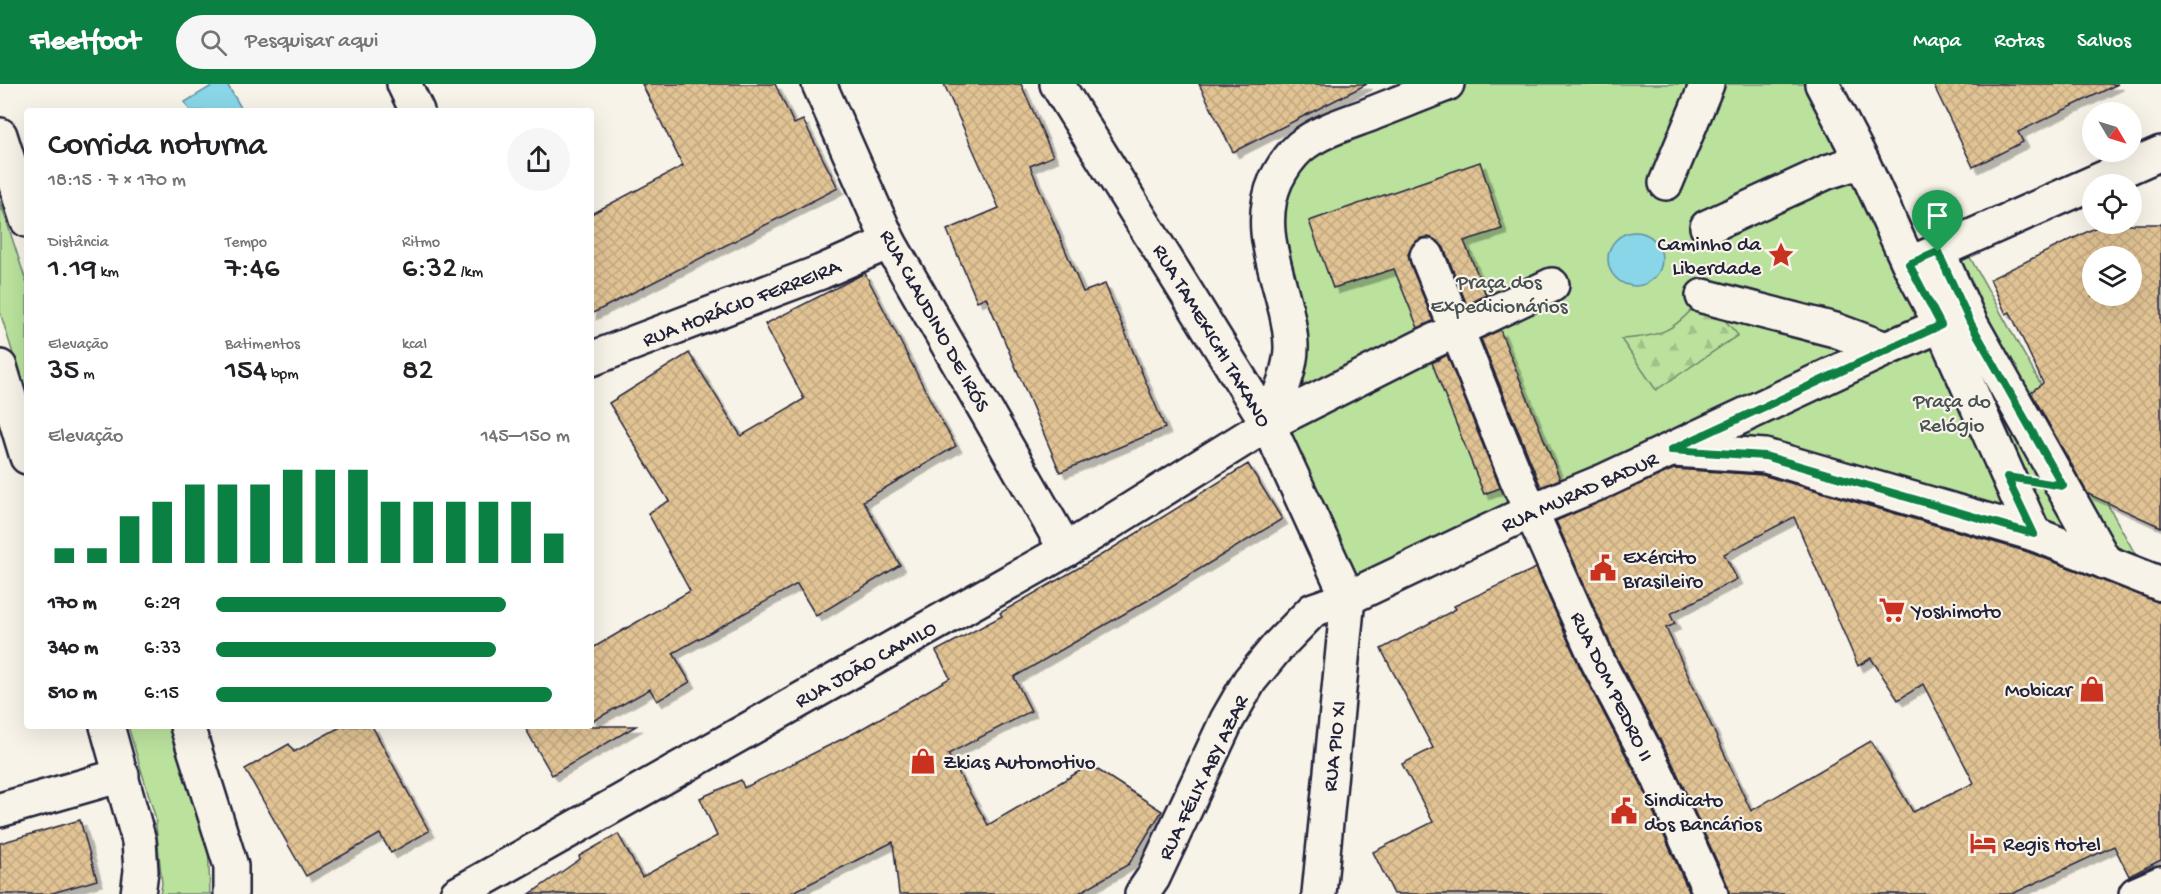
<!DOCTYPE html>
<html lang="pt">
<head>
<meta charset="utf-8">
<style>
	body { margin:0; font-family:"Gochi Hand",sans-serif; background:#f6f6f6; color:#202124; height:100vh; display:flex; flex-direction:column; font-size:22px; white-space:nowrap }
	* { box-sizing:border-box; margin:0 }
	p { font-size:20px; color:#757577 }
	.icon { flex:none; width:33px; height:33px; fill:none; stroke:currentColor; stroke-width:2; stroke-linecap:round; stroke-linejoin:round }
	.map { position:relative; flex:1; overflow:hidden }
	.panel { position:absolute; left:24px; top:24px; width:570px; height:621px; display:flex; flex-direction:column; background:#fff; border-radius:6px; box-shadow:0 6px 24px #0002 }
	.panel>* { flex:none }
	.needle { width:39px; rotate:128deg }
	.buttons { position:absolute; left:2082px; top:18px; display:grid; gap:12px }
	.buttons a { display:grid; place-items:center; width:60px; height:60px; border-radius:50%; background:#fff; box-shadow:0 6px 24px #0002; font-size:30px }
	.pin { position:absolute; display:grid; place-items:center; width:51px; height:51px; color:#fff; margin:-62px -26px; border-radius:50% 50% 50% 0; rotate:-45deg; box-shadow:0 0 6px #0007 }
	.pin .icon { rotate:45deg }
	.round { display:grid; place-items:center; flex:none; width:63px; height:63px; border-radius:32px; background:#f6f6f6 }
	.headline { display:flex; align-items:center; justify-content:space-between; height:102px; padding:0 24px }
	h1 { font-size:33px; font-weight:600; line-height:45px }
	.metrics { display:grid; grid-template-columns:repeat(3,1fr); gap:9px; height:102px; padding:6px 24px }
	.metrics div { display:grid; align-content:center }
	.metrics b { font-size:30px; font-weight:600 }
	.metrics small { font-size:16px; font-weight:400 }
	.metrics p { font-size:16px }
	.chart { height:168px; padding:12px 24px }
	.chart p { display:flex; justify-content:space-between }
	.chart svg { width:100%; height:108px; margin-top:6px; stroke:#0b8043; stroke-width:6 }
	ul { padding:0 24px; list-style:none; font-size:20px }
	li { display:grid; grid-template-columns:96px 72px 1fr; align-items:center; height:45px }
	li i { height:15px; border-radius:8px; background:#0b8043 }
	header { display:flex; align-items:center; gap:36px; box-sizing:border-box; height:84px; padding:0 30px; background:#0b8043; color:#fff }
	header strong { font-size:28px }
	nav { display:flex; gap:33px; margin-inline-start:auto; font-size:21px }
	.search { width:420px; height:54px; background:#f6f6f6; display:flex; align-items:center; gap:15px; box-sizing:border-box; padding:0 21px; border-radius:33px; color:#757577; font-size:22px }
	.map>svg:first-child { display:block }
</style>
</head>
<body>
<header>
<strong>Fleetfoot</strong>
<div class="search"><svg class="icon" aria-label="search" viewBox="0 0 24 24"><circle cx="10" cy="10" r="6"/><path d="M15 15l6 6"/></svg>Pesquisar aqui</div>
<nav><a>Mapa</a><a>Rotas</a><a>Salvos</a></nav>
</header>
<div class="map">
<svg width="2161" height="810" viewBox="0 0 2161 810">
	<defs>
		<pattern id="forest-firs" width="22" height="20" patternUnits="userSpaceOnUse" patternTransform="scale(1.5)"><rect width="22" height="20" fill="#bae29d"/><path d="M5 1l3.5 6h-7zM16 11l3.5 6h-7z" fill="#a0c288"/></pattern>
		<pattern id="building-cross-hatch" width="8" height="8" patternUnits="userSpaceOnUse" patternTransform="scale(1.5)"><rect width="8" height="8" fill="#e1c394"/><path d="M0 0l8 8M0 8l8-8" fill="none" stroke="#c1a780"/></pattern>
		<filter id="shadow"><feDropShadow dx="5.5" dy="5.5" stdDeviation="0" flood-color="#0004"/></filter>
	</defs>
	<rect width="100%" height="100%" fill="#f7f3e8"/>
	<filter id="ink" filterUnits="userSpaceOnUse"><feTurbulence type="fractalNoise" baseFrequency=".0167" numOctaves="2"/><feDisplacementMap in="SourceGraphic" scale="12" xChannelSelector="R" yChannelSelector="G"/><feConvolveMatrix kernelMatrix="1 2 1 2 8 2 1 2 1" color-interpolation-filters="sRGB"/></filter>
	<g filter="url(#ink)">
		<g fill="#bae29d" stroke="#6e826c" stroke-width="1.5">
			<polygon points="1459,0 1817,0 1908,184 1962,159 2148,493 1717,363 1352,504 1272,338 1280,317 1269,150 1301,67"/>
			<polygon points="0,117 27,200 27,315 0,228"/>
			<polygon points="128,642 171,642 208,757 210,810 160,810 162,800 155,732"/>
		</g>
		<path fill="url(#forest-firs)" stroke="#6e826c" stroke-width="1.5" d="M1703,212L1738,251L1656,306L1621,255C1663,253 1677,245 1703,212Z"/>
		<g fill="#89d6e8" stroke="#608ea3" stroke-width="1.5">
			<polygon points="215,0 227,0 243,27 190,27 185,18"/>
			<circle cx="1635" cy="175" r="27"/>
		</g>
		<g fill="url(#building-cross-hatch)" stroke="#22223b" stroke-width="1.5" fill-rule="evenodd" filter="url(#shadow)">
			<polygon points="642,0 775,0 794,40 803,36 838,104 591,230 591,130 683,82"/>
			<polygon points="944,0 1021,0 1053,72 1030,82 1083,208 1105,200 1165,344 1060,388 986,213 977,217 947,146 999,124"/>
			<polygon points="1199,0 1367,0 1233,68"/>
			<polygon points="1933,0 2118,0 2018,48 2023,58 1973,83"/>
			<polygon points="1480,78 1502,145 1464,157 1486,211 1467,221 1444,164 1438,157 1429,153 1421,154 1413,160 1408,170 1410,179 1433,237 1418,244 1394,185 1333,204 1309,137"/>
			<path d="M2103,140H2161V443L2088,410L2031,308L2043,299L2010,228L2006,230L1990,195ZM2092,172H2132V212H2092Z"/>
			<polygon points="865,189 937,329 956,362 863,417 900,481 816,532 797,500 673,569 690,598 657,617 650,605 591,638 591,565 690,507 648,429 669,417 609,319 689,269 741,352 804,315 765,240"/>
			<polygon points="1500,246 1560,395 1541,403 1481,255"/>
			<polygon points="1447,271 1500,404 1484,410 1432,279"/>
			<polygon points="1248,380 1282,435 1150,515 1014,593 1031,627 948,670 988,741 1090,681 1162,727 1129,780 1077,810 899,810 893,758 789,810 530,810 580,775 579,772 618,750 642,793 717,752 700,714 741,696 744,704 856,648 950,594 936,567 1002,532 1000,529 1108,467"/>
			<path d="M1674,385L1762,391L2028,468L2161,519V776L2129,792L2114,762L2012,810H1729L1728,802L1674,682L1615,570L1556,437ZM1794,433L1858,582L1871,574L1898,616L1923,600L1974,699L1913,728L1871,657L1751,727L1666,544L1675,540L1670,530L1737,495L1724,470Z"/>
			<polygon points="1536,484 1581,586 1640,698 1690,810 1394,810 1373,768 1433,738 1402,680 1433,664 1381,565 1456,525 1454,522"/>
			<polygon points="342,642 372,642 429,747 391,769 380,750 306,792 245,685 289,660 294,668"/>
			<polygon points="524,642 636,642 552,691"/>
			<polygon points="80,736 97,796 49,810 0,810 0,759"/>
		</g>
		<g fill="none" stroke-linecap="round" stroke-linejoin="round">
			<g stroke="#22223b" stroke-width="38">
				<g id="minor">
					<polyline points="404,0 417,27"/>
					<polyline points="819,0 889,158 1066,466"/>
					<polyline points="1057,0 1268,340 1348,514"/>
					<polyline points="1822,0 1862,77 1909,180 1941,241 2034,450"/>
					<polyline points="0,51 27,136"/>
					<polyline points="1666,99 1707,0"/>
					<polyline points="1707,143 1827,88 1862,77"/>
					<polyline points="1938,168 1970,238 2105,478"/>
					<polyline points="1427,172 1518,398 1598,578 1657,690 1711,810"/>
					<polyline points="1918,176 2161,69"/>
					<polyline points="1703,212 1835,246 1886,265"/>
					<polyline points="591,275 821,188 889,158"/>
					<polyline points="0,283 27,373"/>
					<path d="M1268,340C1277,318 1292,285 1291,261C1289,205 1251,152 1276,96C1282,84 1290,72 1300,63C1318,48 1344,40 1366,32C1393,21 1420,11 1447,0"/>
					<polyline points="1674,366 1765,372 2034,450 2161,500"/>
					<polyline points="107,642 139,757 141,787 138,810"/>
					<polyline points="187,642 231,782 231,810"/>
					<polyline points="0,726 122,691"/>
					<polyline points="457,810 1066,466 1268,340 1425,261 1552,201"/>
					<polyline points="1142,810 1153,794 1227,636 1250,596 1278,562 1313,526 1348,514 1531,427 1606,396 1886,265 1941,241 1970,238"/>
					<polyline points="1319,810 1348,514"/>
					<polyline points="2136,810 2161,799"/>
				</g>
			</g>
			<use href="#minor" stroke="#f7f3e8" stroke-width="33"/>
		</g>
	</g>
	<g fill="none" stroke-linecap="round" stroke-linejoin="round" filter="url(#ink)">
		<g stroke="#fff" stroke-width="12">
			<polygon id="route" points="1938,168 1970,238 2063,402 2007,393 2034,450 1765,372 1671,366 1941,241 1909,180"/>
		</g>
		<use href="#route" stroke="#0b8043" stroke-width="8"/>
	</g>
	<defs>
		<g id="sight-bare" transform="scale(2.07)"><path d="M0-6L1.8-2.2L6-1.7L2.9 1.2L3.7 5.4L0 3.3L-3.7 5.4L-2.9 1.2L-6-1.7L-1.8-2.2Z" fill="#c8321e" stroke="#f7f3e8" stroke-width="2.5" paint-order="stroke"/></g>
		<g id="civic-bare" transform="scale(2.07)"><path d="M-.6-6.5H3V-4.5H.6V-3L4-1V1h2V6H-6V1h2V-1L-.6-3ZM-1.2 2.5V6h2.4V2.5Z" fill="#c8321e" stroke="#f7f3e8" stroke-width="2.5" paint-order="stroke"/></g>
		<g id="supermarket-bare" transform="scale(2.07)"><path d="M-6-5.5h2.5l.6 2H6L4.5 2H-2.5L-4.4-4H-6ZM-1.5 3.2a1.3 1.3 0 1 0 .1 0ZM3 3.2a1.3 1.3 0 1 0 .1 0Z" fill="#c8321e" stroke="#f7f3e8" stroke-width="2.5" paint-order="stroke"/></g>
		<g id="shop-bare" transform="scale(2.07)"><path d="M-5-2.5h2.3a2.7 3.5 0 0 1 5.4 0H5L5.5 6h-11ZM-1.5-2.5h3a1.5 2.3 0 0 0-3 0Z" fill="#c8321e" stroke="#f7f3e8" stroke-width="2.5" paint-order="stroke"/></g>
		<g id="hotel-bare" transform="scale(2.07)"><path d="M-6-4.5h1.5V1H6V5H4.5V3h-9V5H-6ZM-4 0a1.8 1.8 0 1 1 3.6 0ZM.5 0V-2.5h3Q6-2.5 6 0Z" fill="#c8321e" stroke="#f7f3e8" stroke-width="2.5" paint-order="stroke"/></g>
	</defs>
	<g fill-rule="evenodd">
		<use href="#sight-bare" x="1781" y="171"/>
		<use href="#civic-bare" x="1603" y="484"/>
		<use href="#supermarket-bare" x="1892" y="526"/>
		<use href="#shop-bare" x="2092" y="605"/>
		<use href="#shop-bare" x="923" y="677"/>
		<use href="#civic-bare" x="1624" y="727"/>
		<use href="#hotel-bare" x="1983" y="759"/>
	</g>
	<g text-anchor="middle" stroke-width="4.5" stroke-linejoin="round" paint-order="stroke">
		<g font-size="21" fill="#22223b" stroke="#f7f3e8" text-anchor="start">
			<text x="1761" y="166" text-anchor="end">Caminho da<tspan x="1761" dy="24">Liberdade</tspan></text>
			<text x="1623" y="479">Exército<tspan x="1623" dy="24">Brasileiro</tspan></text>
			<text x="1912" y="533">Yoshimoto</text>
			<text x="2072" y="612" text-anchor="end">Mobicar</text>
			<text x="943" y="684">Zkias Automotivo</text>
			<text x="1644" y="722">Sindicato<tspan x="1644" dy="24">dos Bancários</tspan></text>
			<text x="2003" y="766">Regis Hotel</text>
		</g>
		<g font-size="21" fill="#485254" stroke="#f7f3e8">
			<text x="1499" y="204">Praça dos<tspan x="1499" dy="24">Expedicionários</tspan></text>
			<text x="1952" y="323">Praça do<tspan x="1952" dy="24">Relógio</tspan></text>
		</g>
		<g font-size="21" fill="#22223b" stroke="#f7f3e8">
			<text transform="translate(741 218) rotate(-21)" y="7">RUA HORÁCIO FERREIRA</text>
			<text transform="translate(936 236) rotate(61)" y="7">RUA CLAUDINO DE IRÓS</text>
			<text transform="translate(1213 251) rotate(59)" y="7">RUA TAMEKICHI TAKANO</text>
			<text transform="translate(1579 407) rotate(-24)" y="7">RUA MURAD BADUR</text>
			<text transform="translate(865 579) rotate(-29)" y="7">RUA JOÃO CAMILO</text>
			<text transform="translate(1613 602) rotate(64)" y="7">RUA DOM PEDRO II</text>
			<text transform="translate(1333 662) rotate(-84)" y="7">RUA PIO XI</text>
			<text transform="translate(1202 693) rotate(-64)" y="7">RUA FÉLIX ABY AZAR</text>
		</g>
	</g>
</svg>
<div class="buttons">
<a><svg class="needle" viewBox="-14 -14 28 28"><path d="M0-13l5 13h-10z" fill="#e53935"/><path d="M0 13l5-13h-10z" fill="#757577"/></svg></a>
<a><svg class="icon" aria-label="locate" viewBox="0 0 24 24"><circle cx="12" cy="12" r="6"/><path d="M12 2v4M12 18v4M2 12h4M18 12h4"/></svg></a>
<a><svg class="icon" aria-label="layers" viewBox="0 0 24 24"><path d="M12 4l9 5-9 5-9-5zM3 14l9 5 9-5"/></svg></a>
</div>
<div class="pin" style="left:1938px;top:168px;background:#1e9e55"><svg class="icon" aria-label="arrive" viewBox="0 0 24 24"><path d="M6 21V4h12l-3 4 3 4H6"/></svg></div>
<section class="panel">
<div class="headline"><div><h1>Corrida noturna</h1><p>18:15 · 7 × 170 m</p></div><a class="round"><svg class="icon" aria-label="share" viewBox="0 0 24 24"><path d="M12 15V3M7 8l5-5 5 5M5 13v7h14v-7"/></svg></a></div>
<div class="metrics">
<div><p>Distância</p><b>1.19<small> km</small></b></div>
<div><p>Tempo</p><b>7:46</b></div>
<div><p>Ritmo</p><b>6:32<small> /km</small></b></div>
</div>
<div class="metrics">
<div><p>Elevação</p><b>35<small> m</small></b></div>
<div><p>Batimentos</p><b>154<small> bpm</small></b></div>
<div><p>kcal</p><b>82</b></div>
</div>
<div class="chart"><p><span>Elevação</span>145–150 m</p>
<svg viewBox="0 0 160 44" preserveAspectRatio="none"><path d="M5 44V38M15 44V38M25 44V25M35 44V19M45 44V12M55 44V12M65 44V12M75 44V6M85 44V6M95 44V6M105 44V19M115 44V19M125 44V19M135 44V19M145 44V19M155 44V32"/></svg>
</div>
<ul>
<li><b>170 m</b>6:29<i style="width:82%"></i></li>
<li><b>340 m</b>6:33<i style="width:79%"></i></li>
<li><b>510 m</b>6:15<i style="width:95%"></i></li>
</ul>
</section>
</div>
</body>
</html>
